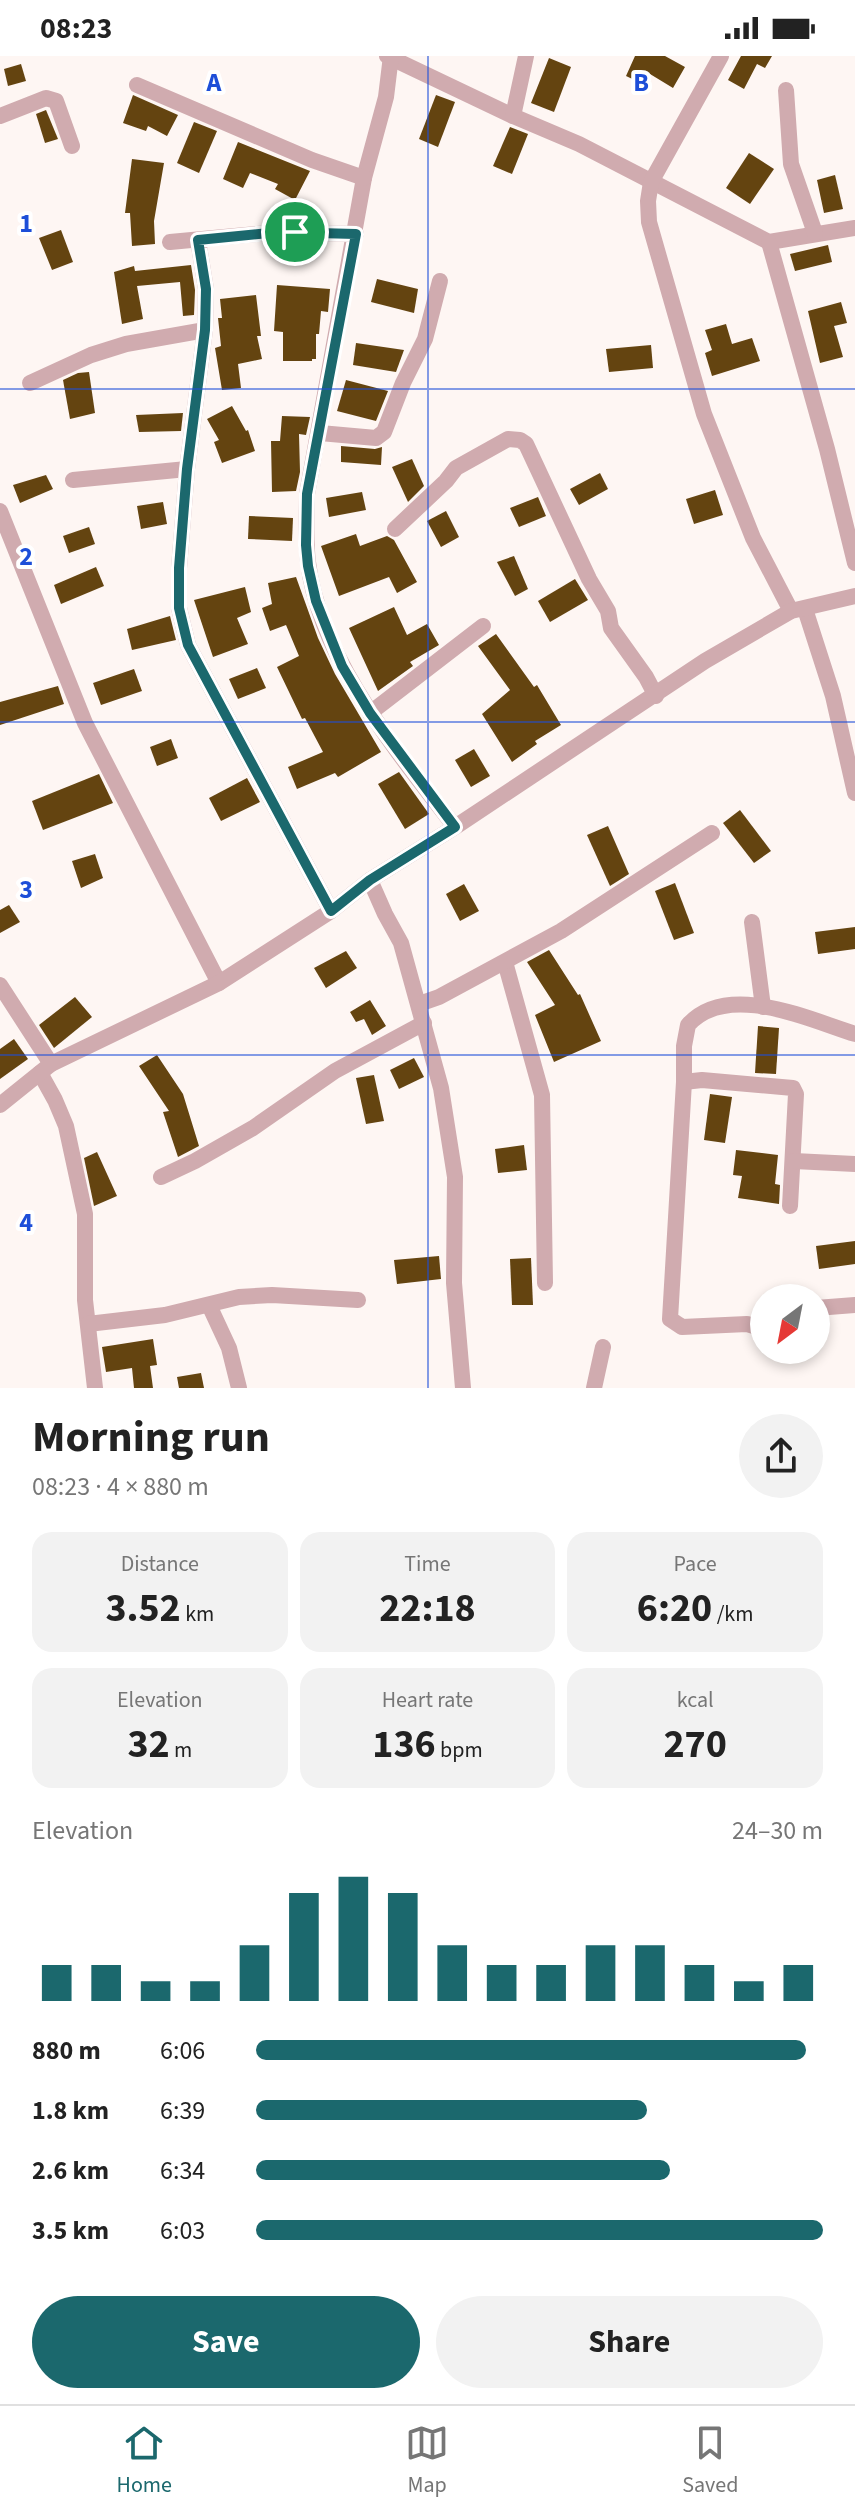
<!DOCTYPE html>
<html lang="en">
<head>
<meta charset="utf-8">
<style>
	body { margin:0; font-family:"Source Sans 3",sans-serif; background:#f2f2f2; color:#222; height:100vh; display:flex; flex-direction:column; font-size:30px; white-space:nowrap }
	* { box-sizing:border-box; margin:0 }
	p { font-size:26px; color:#767676 }
	.icon { flex:none; width:44px; height:44px; fill:none; stroke:currentColor; stroke-width:2; stroke-linecap:round; stroke-linejoin:round }
	.map { position:relative; height:1332px; overflow:hidden }
	.details { display:flex; flex-direction:column; background:#fff; flex:1 }
	.details>* { flex:none }
	.needle { width:52px; rotate:212deg }
	.tools { position:absolute; left:750px; top:1228px; display:grid; gap:16px }
	.tools a { display:grid; place-items:center; width:80px; height:80px; border-radius:50%; background:#fff; box-shadow:0 4px 12px #0003; font-size:40px }
	.pin { position:absolute; display:grid; place-items:center; width:68px; height:68px; color:#fff; margin:-34px; border:4px solid #fff; border-radius:50%; box-shadow:0 2px 8px #0007 }
	.round { display:grid; place-items:center; flex:none; width:84px; height:84px; border-radius:42px; background:#f2f2f2 }
	.head { display:flex; align-items:center; justify-content:space-between; height:136px; padding:0 32px }
	h1 { font-size:44px; font-weight:700; line-height:60px }
	.figures { display:grid; grid-template-columns:repeat(3,1fr); gap:12px; height:136px; padding:8px 32px }
	.figures div { display:grid; align-content:center; border-radius:20px; background:#f2f2f2; text-align:center }
	.figures b { font-size:40px; font-weight:700 }
	.figures small { font-size:22px; font-weight:400 }
	.figures p { font-size:22px }
	.chart { height:224px; padding:16px 32px }
	.chart p { display:flex; justify-content:space-between }
	.chart svg { width:100%; height:144px; margin-top:8px; stroke:#1b686d; stroke-width:6 }
	.action { display:flex; gap:16px; margin-top:auto; padding:16px 32px }
	.action a { flex:1; height:92px; border-radius:48px; background:#1b686d; color:#fff; font-size:32px; font-weight:700; line-height:92px; text-align:center }
	.action a+a { background:#f2f2f2; color:#222 }
	ul { padding:0 32px; list-style:none; font-size:26px }
	li { display:grid; grid-template-columns:128px 96px 1fr; align-items:center; height:60px }
	li i { height:20px; border-radius:10px; background:#1b686d }
	.status { display:flex; justify-content:space-between; align-items:center; height:56px; padding:0 40px; background:#fff; direction:ltr }
	.status svg { height:22px; fill:currentColor }
	.tabs { display:flex; justify-content:space-around; align-items:center; height:112px; border-top:2px solid #e0e0e0; background:#fff; font-size:22px; color:#767676 }
	.tabs a { display:grid; justify-items:center; gap:4px }
	.tabs .active { color:#1b686d }
	.map>svg:first-child { display:block }
</style>
</head>
<body>
<div class="status"><b>08:23</b><svg viewBox="0 0 49 12"><path d="M0 12V9h3v3zM5 12V6h3v6zM10 12V3h3v9zM15 12V0h3v12zM26 1h20v11H26zM47 4h2v5h-2z"/></svg></div>
<div class="map">
<svg width="855" height="1332" viewBox="0 0 855 1332">
	<rect width="100%" height="100%" fill="#fef6f3"/>
	<g fill="#644410">
		<polygon points="635,0 665,0 685,11 673,32 650,18 645,29 626,20"/>
		<polygon points="741,0 772,0 765,12 757,8 744,33 728,24"/>
		<polygon points="549,2 571,11 554,56 531,47"/>
		<polygon points="21,8 26,25 8,30 4,13"/>
		<polygon points="133,39 178,59 167,80 148,70 146,75 123,67"/>
		<polygon points="436,39 455,46 438,91 419,83"/>
		<polygon points="46,54 58,83 45,87 36,58"/>
		<polygon points="194,66 217,75 199,117 177,107"/>
		<polygon points="510,71 528,78 512,118 493,110"/>
		<polygon points="238,86 310,115 295,144 275,133 278,128 250,117 243,132 223,123"/>
		<polygon points="749,97 774,113 750,148 726,132"/>
		<polygon points="132,103 164,107 154,165 155,188 132,190 130,157 125,157"/>
		<polygon points="835,119 843,153 824,157 817,124"/>
		<polygon points="61,174 73,206 52,214 39,182"/>
		<polygon points="828,189 832,206 795,215 790,198"/>
		<polygon points="191,209 195,234 194,259 183,260 180,226 137,230 143,263 122,268 114,216 134,210 135,215"/>
		<polygon points="377,223 418,233 414,257 371,246"/>
		<polygon points="277,229 330,233 328,256 321,255 319,278 316,278 316,303 312,303 312,305 283,305 283,276 274,275"/>
		<polygon points="256,239 261,280 257,280 262,303 238,308 241,332 222,334 215,292 221,290 218,262 222,262 220,243"/>
		<polygon points="841,246 847,267 834,270 843,301 820,307 808,255"/>
		<polygon points="726,268 732,288 752,282 760,305 712,320 705,297 712,294 705,274"/>
		<polygon points="356,287 404,294 396,316 353,309"/>
		<polygon points="651,289 653,312 609,316 606,293"/>
		<polygon points="89,316 95,357 70,363 63,324 78,317"/>
		<polygon points="346,324 388,335 376,365 337,355"/>
		<polygon points="232,350 246,375 248,374 255,395 222,407 214,386 219,384 207,363"/>
		<polygon points="183,357 181,375 139,376 136,359"/>
		<polygon points="282,360 310,361 306,379 299,378 300,416 296,435 272,436 271,385 280,385"/>
		<polygon points="341,390 375,393 382,391 381,409 341,406"/>
		<polygon points="412,403 424,430 408,446 392,411"/>
		<polygon points="600,417 608,433 579,449 570,433"/>
		<polygon points="46,419 53,433 20,447 13,429"/>
		<polygon points="715,434 723,459 694,468 686,443"/>
		<polygon points="362,436 366,454 329,461 326,442"/>
		<polygon points="538,441 546,460 519,471 510,452"/>
		<polygon points="163,446 167,468 141,473 137,450"/>
		<polygon points="446,455 459,481 441,491 427,465"/>
		<polygon points="249,460 293,462 292,485 248,483"/>
		<polygon points="89,471 95,488 69,497 63,480"/>
		<polygon points="356,478 360,490 387,480 394,484 417,526 397,537 389,521 339,540 321,490"/>
		<polygon points="514,500 528,533 515,540 497,506"/>
		<polygon points="96,511 104,530 61,548 54,529"/>
		<polygon points="296,521 318,582 335,618 381,696 338,721 335,717 297,733 288,711 323,696 305,662 302,663 277,611 299,600 286,569 270,575 262,552 272,548 268,527"/>
		<polygon points="575,523 588,544 550,566 538,545"/>
		<polygon points="245,531 251,556 237,562 248,588 213,601 194,544"/>
		<polygon points="394,551 407,579 427,568 439,589 410,606 413,610 378,635 349,572"/>
		<polygon points="170,560 176,584 132,594 127,573"/>
		<polygon points="496,578 534,631 537,629 561,669 535,685 537,688 512,706 482,658 510,634 478,590"/>
		<polygon points="257,612 266,632 238,643 229,623"/>
		<polygon points="134,613 142,635 101,649 93,627"/>
		<polygon points="58,630 64,648 0,669 0,646"/>
		<polygon points="171,683 178,702 157,710 150,691"/>
		<polygon points="474,693 490,720 471,731 455,704"/>
		<polygon points="399,716 429,758 405,773 378,728"/>
		<polygon points="99,718 113,747 43,774 32,745"/>
		<polygon points="247,722 260,746 221,765 209,742"/>
		<polygon points="740,754 771,795 754,807 723,767"/>
		<polygon points="608,770 629,818 610,830 587,779"/>
		<polygon points="95,798 103,822 81,832 72,805"/>
		<polygon points="675,827 694,877 674,884 655,835"/>
		<polygon points="464,828 479,855 460,865 446,838"/>
		<polygon points="9,849 20,866 0,877 0,854"/>
		<polygon points="855,871 855,893 818,898 815,876"/>
		<polygon points="549,894 578,939 580,938 601,985 554,1006 535,959 555,949 527,906"/>
		<polygon points="346,895 357,912 326,932 314,912"/>
		<polygon points="75,941 92,961 54,992 39,969"/>
		<polygon points="370,944 386,970 372,979 364,963 356,966 350,956"/>
		<polygon points="758,970 779,972 776,1018 755,1017"/>
		<polygon points="14,983 28,1003 0,1023 0,993"/>
		<polygon points="157,999 183,1038 199,1090 178,1101 163,1056 169,1055 139,1010"/>
		<polygon points="414,1002 424,1021 399,1033 390,1014"/>
		<polygon points="374,1019 384,1065 366,1068 356,1022"/>
		<polygon points="710,1038 732,1041 725,1087 704,1084"/>
		<polygon points="524,1089 527,1114 498,1117 495,1093"/>
		<polygon points="736,1094 778,1099 775,1128 780,1129 779,1148 738,1142 742,1120 733,1119"/>
		<polygon points="97,1096 117,1140 94,1150 84,1102"/>
		<polygon points="855,1185 855,1208 819,1213 816,1190"/>
		<polygon points="439,1200 441,1223 397,1228 394,1204"/>
		<polygon points="531,1202 533,1249 512,1249 510,1203"/>
		<polygon points="153,1283 157,1309 150,1310 153,1332 134,1332 132,1312 106,1316 102,1291"/>
		<polygon points="201,1317 204,1332 179,1332 177,1321"/>
	</g>
	<g fill="none" stroke-linecap="round" stroke-linejoin="round">
		<g stroke="#d0abaf" stroke-width="16">
			<polyline points="387,0 513,60 579,88 769,186 855,172"/>
			<path d="M391,0L386,41L364,122L307,438C307,461 305,483 308,506C320,604 397,695 455,771"/>
			<polyline points="721,0 651,126 648,145 649,166 704,358 753,482 791,555"/>
			<polyline points="137,29 312,104 364,122"/>
			<polyline points="786,34 791,108 815,177"/>
			<polyline points="0,60 46,42 56,45 72,90"/>
			<polyline points="513,60 526,0"/>
			<polyline points="198,184 206,233 205,274 187,413 179,512 179,552 188,589 331,855"/>
			<polyline points="170,186 278,176 356,178"/>
			<polyline points="769,186 827,393 855,507"/>
			<polyline points="30,327 91,299 126,288 205,274"/>
			<polyline points="320,377 376,382 384,376 403,327 425,283 440,225"/>
			<polyline points="73,424 187,413"/>
			<polyline points="0,455 85,667 219,927"/>
			<polyline points="395,473 446,425 456,412 508,383 520,384 526,388 589,523 608,555 611,572 646,621 656,640"/>
			<polyline points="805,553 833,640 855,737"/>
			<polyline points="370,657 483,570"/>
			<polyline points="370,824 385,858 401,887 441,1032 455,1121 454,1227 463,1332"/>
			<polyline points="752,866 763,951"/>
			<polyline points="505,906 542,1039 545,1227"/>
			<polyline points="0,929 51,1008"/>
			<polyline points="419,948 439,941 561,875 712,777"/>
			<polyline points="40,1017 55,1044 66,1070 85,1158 85,1244 95,1332"/>
			<polyline points="684,1026 702,1024 793,1032 796,1038 790,1150"/>
			<polyline points="0,1049 51,1008 219,927 331,855 370,824 455,771 705,605 791,555 855,540"/>
			<polyline points="794,1105 855,1108"/>
			<polyline points="161,1121 195,1105 253,1072 335,1015 424,967"/>
			<polyline points="209,1249 229,1292 239,1332"/>
			<polyline points="816,1252 855,1249"/>
			<polyline points="88,1268 165,1259 239,1241 272,1239 358,1244"/>
			<path d="M764,1273L747,1268L682,1271L670,1263L684,1026V990L688,969C727,925 808,963 855,978"/>
			<polyline points="594,1332 603,1291"/>
		</g>
	</g>
	<g fill="none" stroke-linecap="round" stroke-linejoin="round">
		<g stroke="#fff" stroke-width="16">
			<polygon id="route" points="278,176 356,178 307,438 306,489 308,510 316,545 342,610 370,657 455,771 370,824 331,855 188,589 179,552 179,512 187,413 205,274 206,233 198,184"/>
		</g>
		<use href="#route" stroke="#1b686d" stroke-width="10"/>
	</g>
	<path fill="none" stroke="#1d4ed8" stroke-width="2" stroke-opacity="0.55" d="M428,0V1332M0,333H855M0,666H855M0,999H855"/>
	<g font-size="26" text-anchor="middle" font-weight="bold" fill="#1d4ed8" stroke="#fff" stroke-width="8" stroke-linejoin="round" paint-order="stroke">
		<text x="214" y="35">A</text>
		<text x="641" y="35">B</text>
		<text x="26" y="176">1</text>
		<text x="26" y="509">2</text>
		<text x="26" y="842">3</text>
		<text x="26" y="1175">4</text>
	</g>
</svg>
<div class="tools">
<a><svg class="needle" viewBox="-14 -14 28 28"><path d="M0-13l5 13h-10z" fill="#e53935"/><path d="M0 13l5-13h-10z" fill="#767676"/></svg></a>
</div>
<div class="pin" style="left:295px;top:176px;background:#1e9e55"><svg class="icon" aria-label="arrive" viewBox="0 0 24 24"><path d="M6 21V4h12l-3 4 3 4H6"/></svg></div>
</div>
<section class="details">
<div class="head"><div><h1>Morning run</h1><p>08:23 · 4 × 880 m</p></div><a class="round"><svg class="icon" aria-label="share" viewBox="0 0 24 24"><path d="M12 15V3M7 8l5-5 5 5M5 13v7h14v-7"/></svg></a></div>
<div class="figures">
<div><p>Distance</p><b>3.52<small> km</small></b></div>
<div><p>Time</p><b>22:18</b></div>
<div><p>Pace</p><b>6:20<small> /km</small></b></div>
</div>
<div class="figures">
<div><p>Elevation</p><b>32<small> m</small></b></div>
<div><p>Heart rate</p><b>136<small> bpm</small></b></div>
<div><p>kcal</p><b>270</b></div>
</div>
<div class="chart"><p><span>Elevation</span>24–30 m</p>
<svg viewBox="0 0 160 44" preserveAspectRatio="none"><path d="M5 44V33M15 44V33M25 44V38M35 44V38M45 44V27M55 44V11M65 44V6M75 44V11M85 44V27M95 44V33M105 44V33M115 44V27M125 44V27M135 44V33M145 44V38M155 44V33"/></svg>
</div>
<ul>
<li><b>880 m</b>6:06<i style="width:97%"></i></li>
<li><b>1.8 km</b>6:39<i style="width:69%"></i></li>
<li><b>2.6 km</b>6:34<i style="width:73%"></i></li>
<li><b>3.5 km</b>6:03<i style="width:100%"></i></li>
</ul>
<div class="action"><a>Save</a><a>Share</a></div>
</section>
<nav class="tabs">
<a class="active"><svg class="icon" aria-label="home" viewBox="0 0 24 24"><path d="M3 11l9-7 9 7M6 9v11h12V9"/></svg>Home</a>
<a><svg class="icon" aria-label="map" viewBox="0 0 24 24"><path d="M3 6l6-2 6 2 6-2v14l-6 2-6-2-6 2zM9 4v14M15 6v14"/></svg>Map</a>
<a><svg class="icon" aria-label="saved" viewBox="0 0 24 24"><path d="M7 4h10v16l-5-4-5 4z"/></svg>Saved</a>
</nav>
</body>
</html>
